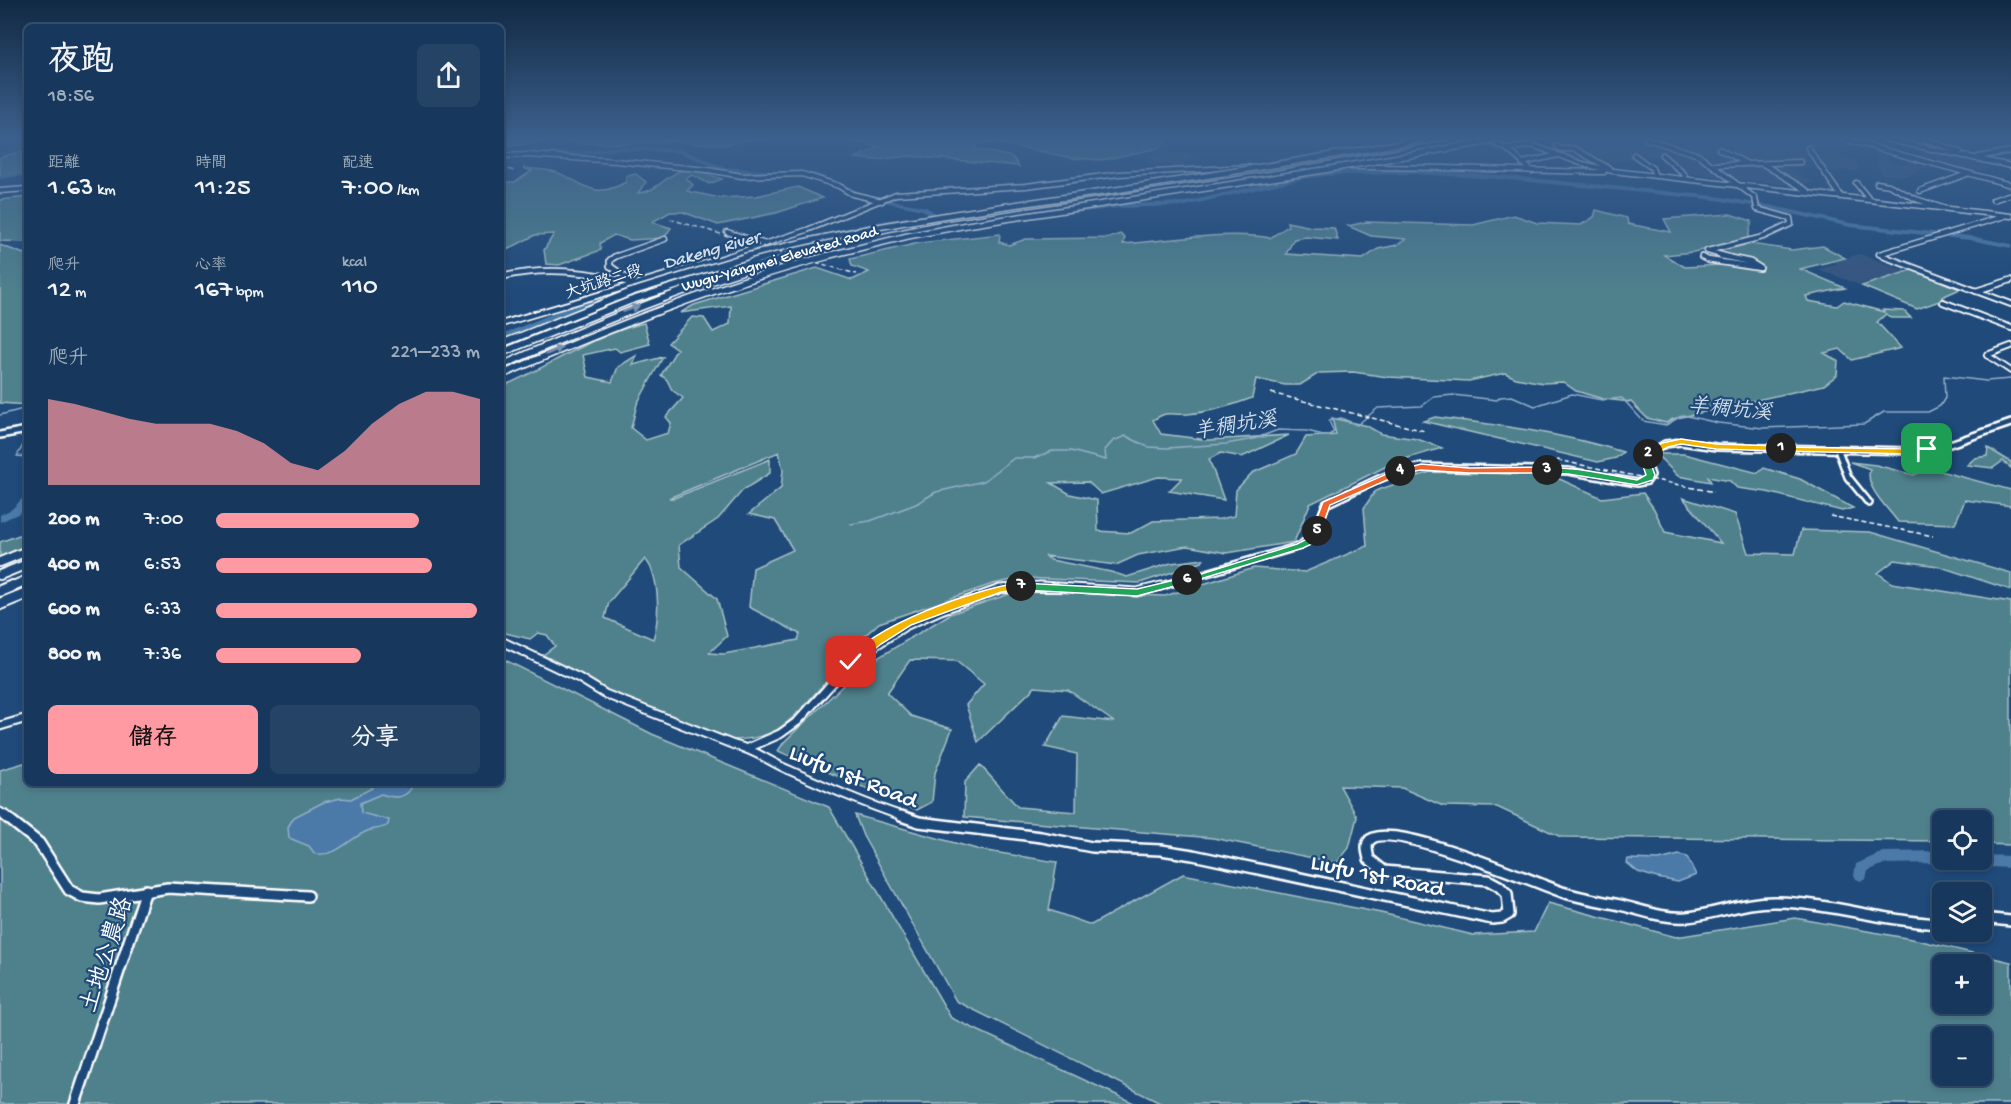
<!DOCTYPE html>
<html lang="zh-TW">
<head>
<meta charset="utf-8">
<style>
	body { margin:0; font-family:"Gochi Hand","LXGW WenKai TC",sans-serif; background:#244365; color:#f1f3f6; height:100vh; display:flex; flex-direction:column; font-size:22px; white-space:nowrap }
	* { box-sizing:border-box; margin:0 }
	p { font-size:20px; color:#9eacbb }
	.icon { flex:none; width:33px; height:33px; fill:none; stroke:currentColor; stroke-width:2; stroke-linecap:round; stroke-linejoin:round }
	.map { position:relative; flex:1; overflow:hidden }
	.sheet { position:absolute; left:24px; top:24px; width:480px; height:762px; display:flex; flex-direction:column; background:#17385c; border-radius:9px; box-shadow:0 3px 9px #0003,0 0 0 2px #365272 }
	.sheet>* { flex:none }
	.fabs { position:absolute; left:1932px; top:810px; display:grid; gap:12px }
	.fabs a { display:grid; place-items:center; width:60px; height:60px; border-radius:9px; background:#17385c; box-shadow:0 3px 9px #0003,0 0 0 2px #365272; font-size:30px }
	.pin { position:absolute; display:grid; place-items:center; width:51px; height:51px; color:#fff; margin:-26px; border-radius:12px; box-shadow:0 3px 9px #0006 }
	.km { position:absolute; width:30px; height:30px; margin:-15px; border-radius:50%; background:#222; color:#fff; font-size:16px; line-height:30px; text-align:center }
	.round { display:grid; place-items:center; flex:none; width:63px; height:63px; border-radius:9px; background:#244365 }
	.headline { display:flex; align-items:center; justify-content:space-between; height:102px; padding:0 24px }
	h1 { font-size:33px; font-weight:600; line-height:45px }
	.stats { display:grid; grid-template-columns:repeat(3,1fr); gap:9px; height:102px; padding:6px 24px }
	.stats div { display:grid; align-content:center }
	.stats b { font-size:26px; font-weight:600 }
	.stats small { font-size:16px; font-weight:400 }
	.stats p { font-size:16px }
	.chart { height:168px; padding:12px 24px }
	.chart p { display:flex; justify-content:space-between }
	.chart svg { width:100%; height:108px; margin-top:6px; fill:#ff9aa2; opacity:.7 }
	.button { display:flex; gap:12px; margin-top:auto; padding:12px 24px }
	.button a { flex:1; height:69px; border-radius:9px; background:#ff9aa2; color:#111; font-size:24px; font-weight:600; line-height:69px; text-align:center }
	.button a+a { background:#244365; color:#f1f3f6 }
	ul { padding:0 24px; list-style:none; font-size:20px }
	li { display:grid; grid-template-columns:96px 72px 1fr; align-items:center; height:45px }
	li i { height:15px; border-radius:8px; background:#ff9aa2 }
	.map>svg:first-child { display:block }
</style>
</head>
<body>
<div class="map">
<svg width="2011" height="1104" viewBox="0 0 2011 1104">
	<rect width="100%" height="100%" fill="#1f4a7a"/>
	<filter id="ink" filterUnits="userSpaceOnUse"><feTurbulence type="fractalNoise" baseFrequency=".0167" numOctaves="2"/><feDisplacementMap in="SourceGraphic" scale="12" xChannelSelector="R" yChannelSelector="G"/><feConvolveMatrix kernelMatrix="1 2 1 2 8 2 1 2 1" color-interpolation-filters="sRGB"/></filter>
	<g filter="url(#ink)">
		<g fill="#35557f">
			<polygon points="1543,139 1840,139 1870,147 1861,150 1851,148 1805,146 1808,151 1805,162 1813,167 1790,168 1815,183 1787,185 1684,173 1664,157 1635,157 1638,160 1603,163 1614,170 1589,165 1558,153 1565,151"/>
			<polygon points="1877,149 1886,153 1890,162 1907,164 1906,158 1948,169 1924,169 1906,176 1882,175 1875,163 1878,162 1874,150"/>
			<polygon points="1930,150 1996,169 1966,171 1913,156"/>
			<polygon points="1163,153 1190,153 1195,159 1182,162 1187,167 1174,168 1169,164 1154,166 1144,155"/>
			<polygon points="1827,153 1854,159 1859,166 1859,171 1828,171 1817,157"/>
			<polygon points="1860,254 1908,272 1862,286 1818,269 1837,264 1832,261"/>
		</g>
		<g fill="#50818c" stroke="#a8c0c6" stroke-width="1.5" fill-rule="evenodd">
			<polygon points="501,139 800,139 744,140 725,145 671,141 619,144 553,141 506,146 501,144"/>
			<polygon points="842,139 1168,139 1159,148 1102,160 1073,158 998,143 977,144 975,149 1012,157 1019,166 909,156 876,160 855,158 879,147"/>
			<polygon points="27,150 27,172 0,175 0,157"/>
			<path d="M523,168C533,169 546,169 556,172C586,183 591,201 626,182V176L636,174L646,182L638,193C655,193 664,177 680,171C692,167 711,176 722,179L709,184L693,175L686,178L693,185L687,191L720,198L756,196L798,187L823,198L776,213L718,225L683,212H670L652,222L671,228L664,238L630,240L614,235L600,243L601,250L559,265L546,264L544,250L554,234L535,235L501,253V182H515L532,171Z"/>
			<polygon points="27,197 27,242 0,241 0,200"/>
			<path d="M1596,210L1627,218L1628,224L1671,232L1664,219L1730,214L1752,221L1747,241L1693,252L1664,255L1685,267L1721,265L1759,267C1745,259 1726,260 1711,253L1750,244L1792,250L1823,246L1845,258L1800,269L1845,288L1806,296L1808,301L1837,306L1844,301L1884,312L1883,310L1904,311L1911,318H1891L1886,314L1877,322L1901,348L1852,360L1840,349L1824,353L1838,361L1837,375L1824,385L1673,419L1666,423L1647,418L1631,402L1603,399L1576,391L1563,382L1543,383L1516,378L1505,373L1469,381L1388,377L1353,372L1319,373L1300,385H1285L1256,379L1252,398C1231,406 1211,412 1188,414C1170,416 1171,409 1153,420L1161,434L1209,440L1289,435L1242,457L1221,453L1209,459L1224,500L1169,491L1182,478L1158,477L1101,494L1088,482L1051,483L1070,494L1097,500L1098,531L1131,533L1153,521L1220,519L1234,516L1236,490L1252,473L1296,454L1306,437L1336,435L1332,418L1367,426L1381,434L1417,439L1442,448L1395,462L1310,504L1294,542L1227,553L1187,546L1138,555L1116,565L1045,556L1051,560L1111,572L1127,577L1171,563L1204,559L1202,562L1140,583L1022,578L993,584L879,623L851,648L857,651C846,662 834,673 824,684C792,717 783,739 732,740L618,697L543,655L555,646L547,635L538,633L530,639L501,632V387C548,367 594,335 644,323L650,344L620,352L615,348L583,355L588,377L612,382L618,367L637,355L633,365L663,357L637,404L631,428L646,440L668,433L671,423L666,417L683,398L672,390L667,380L661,375L677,349L668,343L692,317L704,318L713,332L730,324L731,306L680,313L694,305L817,268L852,280L869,272L852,266L850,259L919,243L1000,234L999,242L1009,245L1026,239L1109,238L1120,234L1125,238L1123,244C1165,241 1231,230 1270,238L1288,226L1287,222L1312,227L1334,228L1338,240L1306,237L1294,239L1286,254L1363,259L1378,249L1397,245L1406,239L1371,236L1348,226L1366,222L1473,225L1514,215L1537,223L1581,225L1594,217ZM779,452L783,470L781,488L749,514L775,520L793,550L753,568L749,607L800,634L798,640L724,654L709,653L727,636L717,599L681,567L679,545L718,519L743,490L770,473V459L674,498H669ZM645,559C660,575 660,618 653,639L605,618L609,602Z"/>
			<polygon points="0,245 27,255 27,405 0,403"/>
			<polygon points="1912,270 1960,289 1942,297 1945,299 1917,309 1862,286"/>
			<path d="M1435,417C1498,425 1562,433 1623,452L1616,458L1598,462L1423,421Z"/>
			<polygon points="1988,448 2011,462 2011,468 2003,461 1993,468 1967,465 1975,458 1987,456"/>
			<polygon points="1658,454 1684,454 1758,473 1764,468 1800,479 1853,508 1842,511 1767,492 1737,488 1730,481 1708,477 1711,482 1678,476 1657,455"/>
			<path d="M1850,462L1876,465L1914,475L1929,468L2011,490V506L1965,500L1955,524L1898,522C1888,508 1864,487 1870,469Z"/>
			<polygon points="1430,472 1546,473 1602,498 1643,493 1654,509 1665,532 1721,543 1683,498 1735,514 1748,553 1795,554 1801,530 1870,532 2011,573 2011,590 1938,566 1895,560 1878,573 1892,583 2011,602 2011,845 1982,844 1982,820 1942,820 1942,841 1561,837 1497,807 1443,806 1402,788 1340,786 1357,817 1349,848 1337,863 1213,838 964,817 965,782 980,765 1018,807 1076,812 1077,754 1045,747 1063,716 1114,722 1068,690 1035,687 978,742 966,705 984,684 956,661 910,660 887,693 911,716 952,729 935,773 932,802 917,810 778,751 784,742 861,668 950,614 1018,591 1165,596 1254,568 1305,572 1367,546 1364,508 1375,491"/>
			<polygon points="27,532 27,545 0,557 0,542"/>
			<polygon points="501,658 652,734 829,807 951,1018 1136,1104 0,1104 0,770 27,762 27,783 501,783"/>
			<path d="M855,815L980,850L1057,862L1049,910L1091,925L1183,874L1381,913L1473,935L1534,932L1548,903L1676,937L1795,918L1917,940L2011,962V1104H1162L956,1001L863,836ZM1942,964H1982V1004H1942ZM1942,1036H1982V1076H1942Z"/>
		</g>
		<g fill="#4c7aa8" stroke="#94afcb" stroke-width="1.5">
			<path d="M369,783H414C407,799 397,799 381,794L360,803L361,813L389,820L388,825C382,829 377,828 370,830C349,837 339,857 315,854L309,846L289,838L288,827L294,817L324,802L341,798L351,799L372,788Z"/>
			<polygon points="1679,855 1687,857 1696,875 1678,882 1657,878 1638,872 1627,863 1628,859 1659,860"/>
		</g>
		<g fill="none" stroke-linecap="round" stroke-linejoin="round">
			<g stroke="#94afcb" stroke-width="1.5">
				<polyline points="2003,166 2011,169"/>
				<polyline points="0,415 27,408"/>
				<polyline points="27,438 17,456 27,457"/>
				<polyline points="851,524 870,521 916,504 936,492 984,481 1014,458 1034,458 1052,451 1071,451 1106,460 1105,450 1113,441 1126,436 1148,447 1167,448 1226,444 1254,439 1278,430 1307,431 1327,436 1334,432 1329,421 1341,418 1357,425 1378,408 1422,406 1434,397 1453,395 1497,400 1500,397 1512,396 1535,406 1572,394 1602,400 1622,398 1643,421 1666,425 1683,415 1718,423 1763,428 1864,424 1884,412 1928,412 1940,406 1945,398 1944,376 1986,381 2011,379"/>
			</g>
			<g fill="#4c7aa8" fill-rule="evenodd">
				<polygon points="618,146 681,149 724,167 775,171 778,173 775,175 723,171 680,153 618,150 577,156 522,156 519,154 522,152 577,152"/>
				<polygon points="1416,170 1498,175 1716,196 1774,206 1850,223 1970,236 2011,244 2011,248 1970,240 1850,227 1774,210 1716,200 1498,179 1416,174 1335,175 1302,179 1185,206 1118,208 1067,214 1064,212 1067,210 1118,204 1185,202 1302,175 1335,171"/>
				<polygon points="27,171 27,175 0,179 0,175"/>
				<path d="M781,171L815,173L850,187L861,194L926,207L939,215L936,217L885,224L791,244L717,262V260C786,241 856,224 928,214L922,210L857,196L846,189L812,176L779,174L778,173Z"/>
				<polygon points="655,277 662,279 569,313 501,340 501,335 563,309"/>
				<polygon points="27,496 27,505 20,513 0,522 0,515 12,509 24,497"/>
				<polygon points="1942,851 1942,860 1948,860 1942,863 1884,864 1868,871 1866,879 1861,881 1856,879 1854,875 1856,864 1883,852"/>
				<polygon points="1982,855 2011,856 2011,868 1968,866 1963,864 1961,860 1982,860"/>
			</g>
			<g stroke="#fff" stroke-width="7">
				<g id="minor-far4">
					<polyline points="1647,139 1699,155 1755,198 1757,209 1790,218 1791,224 1763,237 1707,251 1729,257"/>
					<polyline points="1844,139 2011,185"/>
					<polyline points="1885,139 2011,166"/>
					<polyline points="1924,139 1960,152"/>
					<polyline points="1493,143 1507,149 1532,171"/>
					<polyline points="1557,146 1561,149 1575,149 1610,169"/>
					<polyline points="1808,148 1840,195"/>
					<polyline points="1507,149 1532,145 1583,164 1613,171 2011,216"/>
					<polyline points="1719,149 1746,163"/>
					<polyline points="1634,155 1652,168 1655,176"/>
					<polyline points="1662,155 1684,174 1686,179"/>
					<polyline points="501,156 528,155 616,161 708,170 742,176 802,174 839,186 852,194 882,201"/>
					<polyline points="1978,157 2011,151"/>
					<polyline points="1522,163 1558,155"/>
					<polyline points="1763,164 1808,191"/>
					<polyline points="1714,165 1800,162"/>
					<path d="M1350,167C1435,166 1519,171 1604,172"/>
					<polyline points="1856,183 1868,198"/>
					<polyline points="1877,183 1889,185 1916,199 1943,208"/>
					<polyline points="0,191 27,189"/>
					<polyline points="1920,191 1967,174"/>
					<polyline points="1993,200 2011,194"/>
					<polyline points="727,232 766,244"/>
					<polyline points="614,257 665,239"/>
					<polyline points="725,257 807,230 896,194 1026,186 1119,174 1248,167"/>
					<polyline points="1887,257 1879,254 2005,216"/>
				</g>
			</g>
			<g stroke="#fff" stroke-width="8">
				<g id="minor-far3">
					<polyline points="616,256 610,260 610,266 631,281"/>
					<polyline points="1883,256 2011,304"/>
					<polyline points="1702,257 1708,260 1760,268 1750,262 1721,256"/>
					<path d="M501,277C542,267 592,270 632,284"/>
					<polyline points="1976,291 2011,280"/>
					<polyline points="1943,302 2011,328"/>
					<polyline points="501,324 730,256"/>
					<polyline points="1987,355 2011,371"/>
					<polyline points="1987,355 2011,346"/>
				</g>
			</g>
			<g stroke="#fff" stroke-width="10">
				<g id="minor-far2">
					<polyline points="0,435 27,430"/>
					<polyline points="1838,450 1848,477 1869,503"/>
					<polyline points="1019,588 1065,588"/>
					<polyline points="1155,588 1300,546 1315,533 1326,504 1381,478 1406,469 1421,467 1568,471 1637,483 1647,481 1651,475 1644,457 1665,444 1681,442 1716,447 1913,451 1944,446 2011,423"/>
				</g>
			</g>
			<g stroke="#fff" stroke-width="11">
				<g id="minor-far1">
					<polyline points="1041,586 1137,592 1161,586"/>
					<path d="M501,641L579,678L605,694L734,745C754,749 770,762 789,770C827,787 865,804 905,817"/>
					<polyline points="0,726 27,718"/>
					<polyline points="748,748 780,734 798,721 852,661 905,626 941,610 1000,589 1039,586"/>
					<polyline points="0,812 7,817"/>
				</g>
			</g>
			<g stroke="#fff" stroke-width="14">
				<g id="minor">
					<polyline points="5,816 39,843 69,890 82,897 99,899 168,888 308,896"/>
					<path d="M901,816L919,822L1041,837L1092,847L1161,850L1193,855L1492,919L1502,918L1509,914L1507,894L1499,886L1488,880L1384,871L1369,859C1368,854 1365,846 1369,841C1386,818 1536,883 1562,892C1581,898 1601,901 1620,905C1641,910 1664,919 1687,917C1717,914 1745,901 1776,902C1832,903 1886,922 1942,924"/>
					<polyline points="1982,918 2011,921"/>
					<polyline points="75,1104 146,890"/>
				</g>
			</g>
			<g stroke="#fff" stroke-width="8">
				<g id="highway-far3">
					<polyline points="765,257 850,237"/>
					<polyline points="789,257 932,226 1267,175 1475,139"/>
				</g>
			</g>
			<g stroke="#fff" stroke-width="9">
				<g id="highway-far2">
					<polyline points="501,353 629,301 770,256"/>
					<path d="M501,366C597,323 693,283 794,256"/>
				</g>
			</g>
			<g stroke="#fff" stroke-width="12">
				<g id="highway-far1">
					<polyline points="0,562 27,551"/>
					<polyline points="0,575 27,564"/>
					<polyline points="8,588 27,580"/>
				</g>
			</g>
			<g stroke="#fff" stroke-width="14">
				<g id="highway">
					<polyline points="0,591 12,586"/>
					<polyline points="0,604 27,593"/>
				</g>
			</g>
			<use href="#minor-far4" stroke="#1f4a7a" stroke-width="4"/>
			<use href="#minor-far3" stroke="#1f4a7a" stroke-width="4.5"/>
			<use href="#minor-far2" stroke="#1f4a7a" stroke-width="5"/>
			<use href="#minor-far1" stroke="#1f4a7a" stroke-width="7"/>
			<use href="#minor" stroke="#1f4a7a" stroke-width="9"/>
			<use href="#highway-far3" stroke="#1f4a7a" stroke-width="5"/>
			<use href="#highway-far2" stroke="#1f4a7a" stroke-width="6"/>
			<use href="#highway-far1" stroke="#1f4a7a" stroke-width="8"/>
			<use href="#highway" stroke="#1f4a7a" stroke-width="10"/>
			<g stroke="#fff" stroke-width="1.5" stroke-dasharray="5 3" stroke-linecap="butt">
				<polyline points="501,167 514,171"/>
				<polyline points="670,219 856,274"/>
				<polyline points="1271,393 1425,431"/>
				<polyline points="1557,460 1714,492"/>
				<polyline points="1830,516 1933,536"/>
			</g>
			<g stroke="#fff" stroke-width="8" stroke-linecap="butt">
				<g id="highway-bridge-far1">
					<path d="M743,257C863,225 987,209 1109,191C1214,175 1319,158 1423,139"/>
					<polyline points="822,257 908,236 967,225 1324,170 1503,139"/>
				</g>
			</g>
			<g stroke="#fff" stroke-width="9" stroke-linecap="butt">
				<g id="highway-bridge">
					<polyline points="501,344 631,292 748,256"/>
					<path d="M501,375C608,329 715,286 828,256"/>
				</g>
			</g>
			<use href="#highway-bridge-far1" stroke="#1f4a7a" stroke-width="5"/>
			<use href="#highway-bridge" stroke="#1f4a7a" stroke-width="6"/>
		</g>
		<defs><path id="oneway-solid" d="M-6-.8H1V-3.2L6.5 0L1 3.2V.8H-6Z" transform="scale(1.5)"/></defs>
		<g fill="#7992af">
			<use href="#oneway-solid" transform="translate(631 309) rotate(-21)"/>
			<use href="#oneway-solid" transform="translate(554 351) rotate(-24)"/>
		</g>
	</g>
	<linearGradient id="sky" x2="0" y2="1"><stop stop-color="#112943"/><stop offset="0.47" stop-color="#3c608d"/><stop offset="1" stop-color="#3c608d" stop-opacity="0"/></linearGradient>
	<rect width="2011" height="294" fill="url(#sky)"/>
	<polygon fill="#f5b400" stroke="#fff" stroke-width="1.5" points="1778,447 1913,449 1927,447 1932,449 1913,454 1781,451 1777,448"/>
	<polygon fill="#f5b400" stroke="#fff" stroke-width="1.5" points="1681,439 1716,444 1781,446 1785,448 1781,451 1716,449 1681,444 1668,447 1651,456 1643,454 1662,443"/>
	<path fill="#22a559" stroke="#fff" stroke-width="1.5" d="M1645,452L1652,454L1649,458L1655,475L1653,480L1637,485L1568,474L1547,473L1543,470C1554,462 1619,477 1637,480L1646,475L1640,457Z"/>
	<polygon fill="#f0652b" stroke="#fff" stroke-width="1.5" points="1421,464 1469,468 1547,467 1551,470 1547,473 1469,473 1421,470 1400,474 1395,471"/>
	<polygon fill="#f0652b" stroke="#fff" stroke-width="1.5" points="1400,468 1403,469 1403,473 1330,505 1321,531 1313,533 1312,531 1323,502"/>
	<polygon fill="#22a559" stroke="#fff" stroke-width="1.5" points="1313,529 1321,531 1314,543 1303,548 1187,583 1182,580 1297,544 1307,539"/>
	<polygon fill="#22a559" stroke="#fff" stroke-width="1.5" points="1187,577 1190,578 1190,582 1137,596 1021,590 1016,586 1021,583 1137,589"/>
	<path fill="#f5b400" stroke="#fff" stroke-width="1.5" d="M1021,583L1024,584V589L1001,592L911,625L881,644L855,665L851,666L846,662C873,625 976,588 1021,583Z"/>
	<g text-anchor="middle" stroke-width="4.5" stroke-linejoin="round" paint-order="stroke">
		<g font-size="16" fill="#fff" stroke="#1f4a7a">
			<text transform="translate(779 257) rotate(-16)" y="6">Wugu-Yangmei Elevated Road</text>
			<text transform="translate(603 280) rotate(-18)" y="6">大坑路二段</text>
		</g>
		<g font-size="18" font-style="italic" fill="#d2dee9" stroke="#1f4a7a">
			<text transform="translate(711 249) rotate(-16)" y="6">Dakeng River</text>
		</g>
		<g font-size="21" font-style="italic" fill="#d2dee9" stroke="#1f4a7a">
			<text transform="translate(1730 408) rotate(5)" y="7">羊稠坑溪</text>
			<text transform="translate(1235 424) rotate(-9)" y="7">羊稠坑溪</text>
		</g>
		<g font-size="24" fill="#fff" stroke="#1f4a7a">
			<text transform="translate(854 775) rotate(22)" y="8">Liufu 1st Road</text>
			<text transform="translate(1378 874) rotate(12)" y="8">Liufu 1st Road</text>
			<text transform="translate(105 954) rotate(-72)" y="8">土地公農路</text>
		</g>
	</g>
</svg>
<div class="fabs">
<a><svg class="icon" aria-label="locate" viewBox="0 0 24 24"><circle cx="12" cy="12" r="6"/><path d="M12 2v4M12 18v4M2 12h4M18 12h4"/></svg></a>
<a><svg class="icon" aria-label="layers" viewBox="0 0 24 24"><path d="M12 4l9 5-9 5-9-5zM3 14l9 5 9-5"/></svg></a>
<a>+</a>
<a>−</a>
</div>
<div class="pin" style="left:1927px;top:449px;background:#1e9e55"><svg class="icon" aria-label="arrive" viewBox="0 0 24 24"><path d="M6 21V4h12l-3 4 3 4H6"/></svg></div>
<div class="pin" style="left:851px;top:662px;background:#d93025"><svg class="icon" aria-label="check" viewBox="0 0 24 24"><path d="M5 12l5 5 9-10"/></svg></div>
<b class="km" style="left:1781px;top:448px">1</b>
<b class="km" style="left:1648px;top:454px">2</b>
<b class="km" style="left:1547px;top:470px">3</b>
<b class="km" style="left:1400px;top:471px">4</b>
<b class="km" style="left:1317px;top:531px">5</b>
<b class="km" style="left:1187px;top:580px">6</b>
<b class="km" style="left:1021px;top:586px">7</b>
<section class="sheet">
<div class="headline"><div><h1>夜跑</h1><p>18:56</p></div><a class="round"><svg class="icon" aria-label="share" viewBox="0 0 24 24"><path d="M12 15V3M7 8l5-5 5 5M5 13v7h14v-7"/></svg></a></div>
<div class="stats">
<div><p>距離</p><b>1.63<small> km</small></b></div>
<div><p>時間</p><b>11:25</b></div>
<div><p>配速</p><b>7:00<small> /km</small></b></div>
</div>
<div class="stats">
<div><p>爬升</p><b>12<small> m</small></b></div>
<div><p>心率</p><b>167<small> bpm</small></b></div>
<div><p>kcal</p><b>110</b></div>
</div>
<div class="chart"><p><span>爬升</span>221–233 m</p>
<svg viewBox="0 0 160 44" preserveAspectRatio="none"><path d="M0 44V9L10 11L20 14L30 17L40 19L50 19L60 19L70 22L80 27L90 35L100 38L110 30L120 19L130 11L140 6L150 6L160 9V44z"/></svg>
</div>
<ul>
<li><b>200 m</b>7:00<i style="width:77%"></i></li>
<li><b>400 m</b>6:53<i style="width:82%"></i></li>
<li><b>600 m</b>6:33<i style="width:99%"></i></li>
<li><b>800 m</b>7:36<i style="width:55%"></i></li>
</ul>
<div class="button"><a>儲存</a><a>分享</a></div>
</section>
</div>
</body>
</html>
